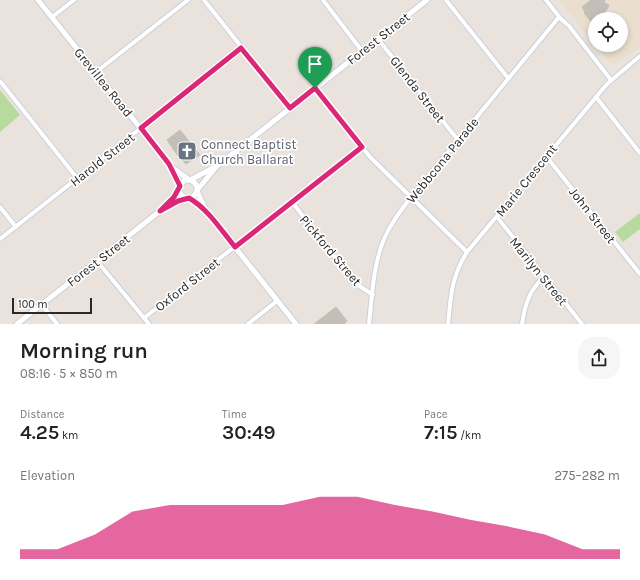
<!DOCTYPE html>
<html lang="en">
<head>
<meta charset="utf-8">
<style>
	body { margin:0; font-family:Karla,sans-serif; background:#f6f6f6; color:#222; height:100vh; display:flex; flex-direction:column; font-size:15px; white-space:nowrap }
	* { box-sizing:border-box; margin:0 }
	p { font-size:13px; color:#767676 }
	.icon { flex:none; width:22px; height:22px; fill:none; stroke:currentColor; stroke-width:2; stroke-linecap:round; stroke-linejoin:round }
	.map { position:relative; height:324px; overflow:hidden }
	.details { display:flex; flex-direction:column; background:#fff; flex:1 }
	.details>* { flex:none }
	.buttons { position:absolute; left:588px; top:12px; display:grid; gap:8px }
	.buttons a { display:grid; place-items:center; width:40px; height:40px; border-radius:50%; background:#fff; box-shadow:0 2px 6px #0003; font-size:20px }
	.scale { position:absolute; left:12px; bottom:10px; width:80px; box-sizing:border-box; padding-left:4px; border:2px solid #292929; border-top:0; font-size:11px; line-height:14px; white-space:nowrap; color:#292929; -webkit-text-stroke:3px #fff; paint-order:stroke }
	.pin { position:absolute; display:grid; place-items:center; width:34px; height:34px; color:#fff; margin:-41px -17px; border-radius:50% 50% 50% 0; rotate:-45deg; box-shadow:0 0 4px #0007 }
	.pin .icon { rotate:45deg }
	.round { display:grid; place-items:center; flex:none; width:42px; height:42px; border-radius:16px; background:#f6f6f6 }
	.headline { display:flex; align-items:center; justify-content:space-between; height:68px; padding:0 20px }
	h1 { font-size:22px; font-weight:600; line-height:30px }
	.figures { display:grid; grid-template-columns:repeat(3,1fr); gap:6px; height:68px; padding:4px 20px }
	.figures div { display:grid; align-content:center }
	.figures b { font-size:20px; font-weight:600 }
	.figures small { font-size:11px; font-weight:400 }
	.figures p { font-size:11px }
	.chart { height:112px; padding:8px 20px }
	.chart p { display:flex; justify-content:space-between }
	.chart svg { width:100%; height:72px; margin-top:4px; fill:#db2777; opacity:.7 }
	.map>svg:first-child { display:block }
</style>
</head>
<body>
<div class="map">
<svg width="640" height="324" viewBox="0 0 640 324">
	<rect width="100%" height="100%" fill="#eae3dd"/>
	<path fill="#eadfce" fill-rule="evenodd" d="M559,0H640V48L614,64L610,63ZM595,19H621V45H595Z"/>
	<g fill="#b7db9e">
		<polygon points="0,90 20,115 0,132"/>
		<polygon points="640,213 640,229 623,242 615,232"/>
	</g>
	<g fill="#c3beb8" stroke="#c5bfb7">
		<polygon points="591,0 605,0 604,3 609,5 602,19 595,19 593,24 584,13 585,12 582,7"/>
		<polygon points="180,130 200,155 186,164 178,156 167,140"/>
		<polygon points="336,307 347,321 344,324 314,324"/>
	</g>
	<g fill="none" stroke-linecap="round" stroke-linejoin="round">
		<g stroke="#cbcfda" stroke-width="6">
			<g id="minor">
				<polyline points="204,0 290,108"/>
				<polyline points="323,0 362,51"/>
				<polyline points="446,0 508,78"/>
				<polyline points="546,0 561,19 569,26 611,80"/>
				<polyline points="52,17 74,0"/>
				<polyline points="378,39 458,140"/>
				<polyline points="96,72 188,0"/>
				<polyline points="0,81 77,178"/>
				<polyline points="315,88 370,157 467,252"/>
				<polyline points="596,97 640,153"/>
				<polyline points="546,156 640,274"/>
				<polyline points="292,202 355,283 373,295"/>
				<polyline points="0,207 16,227"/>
				<polyline points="497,217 582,324"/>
				<polyline points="0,239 141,128 241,47"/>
				<polyline points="97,261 149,324"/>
				<polyline points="42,305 57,324"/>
				<polyline points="144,318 361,147"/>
				<polyline points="248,324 277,301"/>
				<path d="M369,324C372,296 373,266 384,239C391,223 401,210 411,197L559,17"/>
				<path d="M448,324C451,295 451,278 467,252L607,84L640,56"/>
				<path d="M522,324C525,305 529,290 544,277"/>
			</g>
		</g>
		<g stroke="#cbcfda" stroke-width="7">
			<g id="tertiary">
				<polyline points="38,0 169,164 180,186"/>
				<polyline points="173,168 188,179"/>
				<circle cx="188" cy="189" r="9"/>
				<polyline points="190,180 213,168"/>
				<polyline points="198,189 217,166 427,0"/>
				<polyline points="197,191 205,208"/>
				<polyline points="189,198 198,203 211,217 296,324"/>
				<polyline points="166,207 187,198"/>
				<polyline points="17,324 160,211 172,199 179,188"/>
			</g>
		</g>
		<use href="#minor" stroke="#fff" stroke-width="4"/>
		<use href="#tertiary" stroke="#fff" stroke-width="5"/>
	</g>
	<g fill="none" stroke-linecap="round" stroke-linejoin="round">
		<g stroke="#fff" stroke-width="8">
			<path id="route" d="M241,48L290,108L315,88L362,147L235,247C221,230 208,209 189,198L178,201L160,211L174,197L180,186L169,164L141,128Z"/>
		</g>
		<use href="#route" stroke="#db2777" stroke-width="5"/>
	</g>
	<defs>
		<g id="church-square" transform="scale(1)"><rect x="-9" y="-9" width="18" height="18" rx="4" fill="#6b7280" stroke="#fff"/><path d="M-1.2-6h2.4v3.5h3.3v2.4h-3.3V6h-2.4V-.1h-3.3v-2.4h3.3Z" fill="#fff"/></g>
	</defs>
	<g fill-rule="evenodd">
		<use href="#church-square" x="187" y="151"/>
	</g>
	<g text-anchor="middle" stroke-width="3.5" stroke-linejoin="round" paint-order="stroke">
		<g font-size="13" fill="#292929" stroke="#fff">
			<text transform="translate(378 38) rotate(-38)" y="5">Forest Street</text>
			<text transform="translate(104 82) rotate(51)" y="5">Grevillea Road</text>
			<text transform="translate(418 89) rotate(52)" y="5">Glenda Street</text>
			<text transform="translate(102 159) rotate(-38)" y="5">Harold Street</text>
			<text transform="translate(442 160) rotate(-51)" y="5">Webbcona Parade</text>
			<text transform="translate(526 180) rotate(-51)" y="5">Marie Crescent</text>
			<text transform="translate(593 215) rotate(52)" y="5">John Street</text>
			<text transform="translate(331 250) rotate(50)" y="5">Pickford Street</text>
			<text transform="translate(98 260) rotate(-38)" y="5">Forest Street</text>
			<text transform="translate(539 271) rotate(51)" y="5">Marilyn Street</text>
			<text transform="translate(187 284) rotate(-38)" y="5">Oxford Street</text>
		</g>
		<g font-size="13" fill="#5b616d" stroke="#fff" text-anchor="start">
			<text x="201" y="149">Connect Baptist<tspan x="201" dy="15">Church Ballarat</tspan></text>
		</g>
	</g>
</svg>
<div class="buttons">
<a><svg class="icon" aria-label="locate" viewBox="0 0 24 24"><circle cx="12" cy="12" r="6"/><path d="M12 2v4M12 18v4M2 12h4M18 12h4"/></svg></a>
</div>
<div class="scale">100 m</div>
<div class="pin" style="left:315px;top:88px;background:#1e9e55"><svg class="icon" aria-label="arrive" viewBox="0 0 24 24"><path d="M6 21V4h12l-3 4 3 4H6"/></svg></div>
</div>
<section class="details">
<div class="headline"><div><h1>Morning run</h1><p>08:16 · 5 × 850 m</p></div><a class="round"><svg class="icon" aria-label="share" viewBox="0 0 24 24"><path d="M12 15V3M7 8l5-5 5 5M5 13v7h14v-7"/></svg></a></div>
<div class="figures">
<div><p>Distance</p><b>4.25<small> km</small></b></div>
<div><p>Time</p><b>30:49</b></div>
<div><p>Pace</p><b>7:15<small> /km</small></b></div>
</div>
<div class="chart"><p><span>Elevation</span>275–282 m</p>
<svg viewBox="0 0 160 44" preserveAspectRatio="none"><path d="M0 44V38L10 38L20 29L30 15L40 11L50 11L60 11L70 11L80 6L90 6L100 11L110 15L120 20L130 24L140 29L150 38L160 38V44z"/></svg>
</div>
</section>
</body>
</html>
